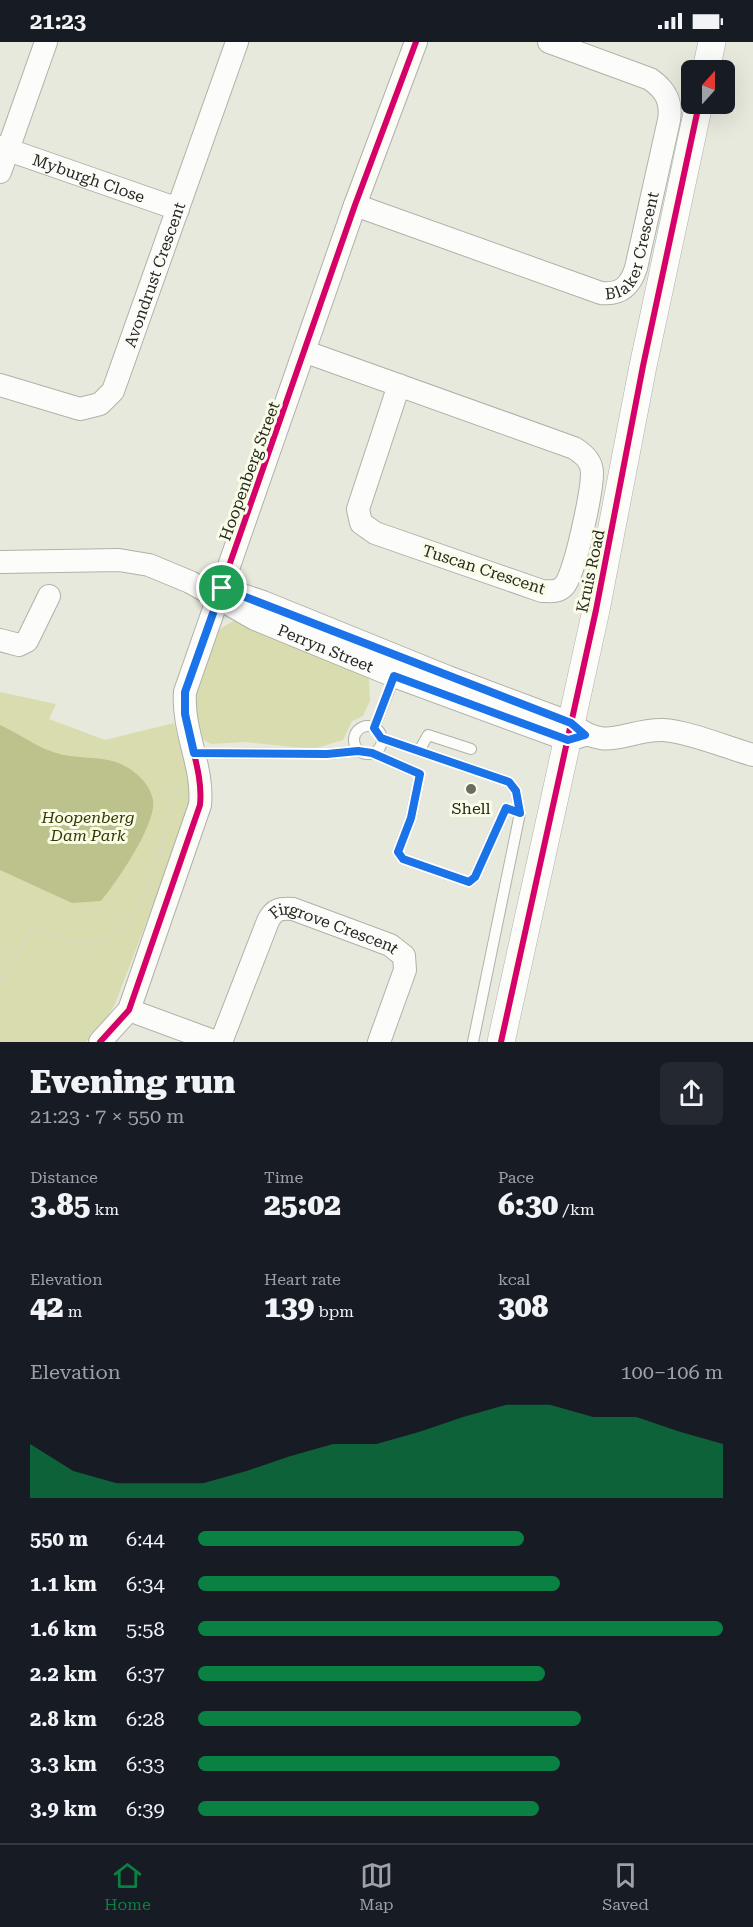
<!DOCTYPE html>
<html lang="en">
<head>
<meta charset="utf-8">
<style>
	body { margin:0; font-family:"Roboto Serif",serif; background:#242831; color:#f1f3f6; height:100vh; display:flex; flex-direction:column; font-size:22px; white-space:nowrap }
	* { box-sizing:border-box; margin:0 }
	p { font-size:20px; color:#9ea1a6 }
	.icon { flex:none; width:33px; height:33px; fill:none; stroke:currentColor; stroke-width:2; stroke-linecap:round; stroke-linejoin:round }
	.map { position:relative; height:1000px; overflow:hidden }
	.panel { display:flex; flex-direction:column; background:#171b24; flex:1 }
	.panel>* { flex:none }
	.needle { width:39px; rotate:21deg }
	.fabs { position:absolute; left:681px; top:18px; display:grid; gap:12px }
	.fabs a { display:grid; place-items:center; width:54px; height:54px; border-radius:9px; background:#171b24; box-shadow:0 6px 24px #0002; font-size:30px }
	.pin { position:absolute; display:grid; place-items:center; width:51px; height:51px; color:#fff; margin:-26px; border:3px solid #fff; border-radius:50%; box-shadow:0 2px 6px #0007 }
	.round { display:grid; place-items:center; flex:none; width:63px; height:63px; border-radius:9px; background:#242831 }
	.overview { display:flex; align-items:center; justify-content:space-between; height:102px; padding:0 30px }
	h1 { font-size:33px; font-weight:800; line-height:45px }
	.figures { display:grid; grid-template-columns:repeat(3,1fr); gap:9px; height:102px; padding:6px 30px }
	.figures div { display:grid; align-content:center }
	.figures b { font-size:30px; font-weight:800 }
	.figures small { font-size:16px; font-weight:400 }
	.figures p { font-size:16px }
	.chart { height:168px; padding:12px 30px }
	.chart p { display:flex; justify-content:space-between }
	.chart svg { width:100%; height:108px; margin-top:6px; fill:#0b8043; opacity:.7 }
	ul { padding:0 30px; list-style:none; font-size:20px }
	li { display:grid; grid-template-columns:96px 72px 1fr; align-items:center; height:45px }
	li i { height:15px; border-radius:8px; background:#0b8043 }
	.status { display:flex; justify-content:space-between; align-items:center; height:42px; padding:0 30px; background:#171b24; direction:ltr }
	.status svg { height:16px; fill:currentColor }
	.tab-bar { display:flex; justify-content:space-around; align-items:center; height:84px; border-top:2px solid #363941; background:#171b24; font-size:16px; color:#9ea1a6 }
	.tab-bar a { display:grid; justify-items:center; gap:3px }
	.tab-bar .current { color:#0b8043 }
	.map>svg:first-child { display:block }
</style>
</head>
<body>
<div class="status"><b>21:23</b><svg viewBox="0 0 49 12"><path d="M0 12V9h3v3zM5 12V6h3v6zM10 12V3h3v9zM15 12V0h3v12zM26 1h20v11H26zM47 4h2v5h-2z"/></svg></div>
<div class="map">
<svg width="753" height="1000" viewBox="0 0 753 1000">
	<rect width="100%" height="100%" fill="#e8e9dd"/>
	<g fill="#d8dcaf">
		<polygon points="241,578 363,627 369,637 370,659 363,674 352,679 343,698 313,707 245,700 211,702 199,695 191,660 218,588 233,579"/>
		<polygon points="0,650 56,662 49,677 105,698 174,681 190,743 190,766 115,962 106,977 86,1000 0,1000"/>
	</g>
	<path fill="#bdc28c" d="M0,683C18,691 35,704 53,710C75,718 101,713 121,722C136,729 150,742 153,758C157,782 116,841 101,859L72,861L0,828Z"/>
	<g fill="none" stroke-linecap="round" stroke-linejoin="round">
		<g stroke="#b0b1a8" stroke-width="12">
			<g id="service">
				<circle cx="368" cy="698" r="14"/>
				<polyline points="374,686 395,633"/>
				<polyline points="381,696 509,740 516,749 520,771 473,1000"/>
				<polyline points="419,709 428,693 471,707"/>
				<polyline points="194,711 327,712 358,709"/>
				<polyline points="372,711 420,732 411,776 398,810 403,817 469,840 475,835 506,766"/>
			</g>
		</g>
		<g stroke="#b0b1a8" stroke-width="24">
			<g id="minor">
				<path id="s1" d="M0,105L178,167"/>
				<polyline points="0,130 46,0"/>
				<path id="s2" d="M355,163L601,251C620,253 630,245 636,226L669,78C672,60 666,48 650,37L549,0"/>
				<path d="M306,310L574,406C584,412 592,419 592,431C592,449 575,533 564,544C557,551 550,549 542,549L375,491L361,481L358,467L399,343"/>
				<path id="s3" d="M0,343L80,367L100,362L113,349L237,0"/>
				<path id="s4" d="M0,520L119,518L149,523L190,540L255,577L394,634L568,698L585,693"/>
				<path d="M218,545L263,560L448,635L571,681C607,712 625,687 663,688C687,689 728,706 753,713"/>
				<polyline points="0,598 19,603 27,599 49,554"/>
				<polyline points="129,968 216,1000"/>
				<path d="M100,1000L129,968L200,763C204,725 182,689 185,650L355,163L416,0"/>
				<path id="s5" d="M221,1000L268,879C274,867 280,866 293,867L390,903L404,914L405,928L379,1000"/>
			</g>
		</g>
		<g stroke="#b0b1a8" stroke-width="28">
			<g id="tertiary">
				<polyline points="706,28 712,0"/>
				<polyline points="501,1000 596,568 643,324 699,62"/>
			</g>
		</g>
		<g stroke="#d7d8d4" stroke-width="3" stroke-dasharray="1.5 4.5" stroke-linecap="butt">
			<polyline points="172,778 175,749 181,749"/>
			<path d="M0,941L32,888C48,892 63,900 81,901C140,902 153,828 169,784"/>
		</g>
		<use href="#service" stroke="#fcfcfa" stroke-width="10"/>
		<use href="#minor" stroke="#fcfcfa" stroke-width="22"/>
		<use href="#tertiary" stroke="#fcfcfa" stroke-width="27"/>
		<g stroke="#f9fce6" stroke-width="10">
			<g id="cycleway">
				<path d="M100,1000L129,968L200,763C204,725 182,689 185,650L355,163L416,0"/>
				<polyline points="501,1000 596,568 643,324 699,62"/>
			</g>
		</g>
		<use href="#cycleway" stroke="#d6006c" stroke-width="6"/>
	</g>
	<g fill="none" stroke-linecap="round" stroke-linejoin="round">
		<g stroke="#fff" stroke-width="12">
			<polygon id="route" points="222,546 571,681 585,693 568,698 394,634 374,686 381,696 509,740 516,749 520,771 506,766 475,835 469,840 403,817 398,810 411,776 420,732 372,711 358,709 327,712 194,711 185,672 185,650"/>
		</g>
		<use href="#route" stroke="#1a73e8" stroke-width="8"/>
	</g>
	<circle fill="#6b6c62" stroke="#f9fce6" stroke-width="2" cx="471" cy="747" r="6"/>
	<g text-anchor="middle" stroke-width="6" stroke-linejoin="round" paint-order="stroke">
		<g font-size="16" fill="#272820" stroke="#f9fce6">
			<text dy="6" stroke="none"><textPath href="#s1" startOffset="94">Myburgh Close</textPath></text>
			<text dy="6" stroke="none"><textPath href="#s2" startOffset="326">Blaker Crescent</textPath></text>
			<text dy="6" stroke="none"><textPath href="#s3" startOffset="246">Avondrust Crescent</textPath></text>
			<text transform="translate(249 429) rotate(-70)" y="6">Hoopenberg Street</text>
			<text transform="translate(484 527) rotate(18)" y="6">Tuscan Crescent</text>
			<text transform="translate(590 529) rotate(-78)" y="6">Kruis Road</text>
			<text dy="6" stroke="none"><textPath href="#s4" startOffset="345">Perryn Street</textPath></text>
			<text dy="6" stroke="none"><textPath href="#s5" startOffset="204">Firgrove Crescent</textPath></text>
		</g>
		<g font-size="16" fill="#272820" stroke="#f9fce6">
			<text x="471" y="772">Shell</text>
		</g>
		<g font-size="16" font-style="italic" fill="#353900" stroke="#f9fce6">
			<text x="88" y="781">Hoopenberg<tspan x="88" dy="18">Dam Park</tspan></text>
		</g>
	</g>
</svg>
<div class="fabs">
<a><svg class="needle" viewBox="-14 -14 28 28"><path d="M0-13l5 13h-10z" fill="#e53935"/><path d="M0 13l5-13h-10z" fill="#9ea1a6"/></svg></a>
</div>
<div class="pin" style="left:222px;top:546px;background:#1e9e55"><svg class="icon" aria-label="arrive" viewBox="0 0 24 24"><path d="M6 21V4h12l-3 4 3 4H6"/></svg></div>
</div>
<section class="panel">
<div class="overview"><div><h1>Evening run</h1><p>21:23 · 7 × 550 m</p></div><a class="round"><svg class="icon" aria-label="share" viewBox="0 0 24 24"><path d="M12 15V3M7 8l5-5 5 5M5 13v7h14v-7"/></svg></a></div>
<div class="figures">
<div><p>Distance</p><b>3.85<small> km</small></b></div>
<div><p>Time</p><b>25:02</b></div>
<div><p>Pace</p><b>6:30<small> /km</small></b></div>
</div>
<div class="figures">
<div><p>Elevation</p><b>42<small> m</small></b></div>
<div><p>Heart rate</p><b>139<small> bpm</small></b></div>
<div><p>kcal</p><b>308</b></div>
</div>
<div class="chart"><p><span>Elevation</span>100–106 m</p>
<svg viewBox="0 0 160 44" preserveAspectRatio="none"><path d="M0 44V22L10 33L20 38L30 38L40 38L50 33L60 27L70 22L80 22L90 17L100 11L110 6L120 6L130 11L140 11L150 17L160 22V44z"/></svg>
</div>
<ul>
<li><b>550 m</b>6:44<i style="width:62%"></i></li>
<li><b>1.1 km</b>6:34<i style="width:69%"></i></li>
<li><b>1.6 km</b>5:58<i style="width:100%"></i></li>
<li><b>2.2 km</b>6:37<i style="width:66%"></i></li>
<li><b>2.8 km</b>6:28<i style="width:73%"></i></li>
<li><b>3.3 km</b>6:33<i style="width:69%"></i></li>
<li><b>3.9 km</b>6:39<i style="width:65%"></i></li>
</ul>
</section>
<nav class="tab-bar">
<a class="current"><svg class="icon" aria-label="home" viewBox="0 0 24 24"><path d="M3 11l9-7 9 7M6 9v11h12V9"/></svg>Home</a>
<a><svg class="icon" aria-label="map" viewBox="0 0 24 24"><path d="M3 6l6-2 6 2 6-2v14l-6 2-6-2-6 2zM9 4v14M15 6v14"/></svg>Map</a>
<a><svg class="icon" aria-label="saved" viewBox="0 0 24 24"><path d="M7 4h10v16l-5-4-5 4z"/></svg>Saved</a>
</nav>
</body>
</html>
